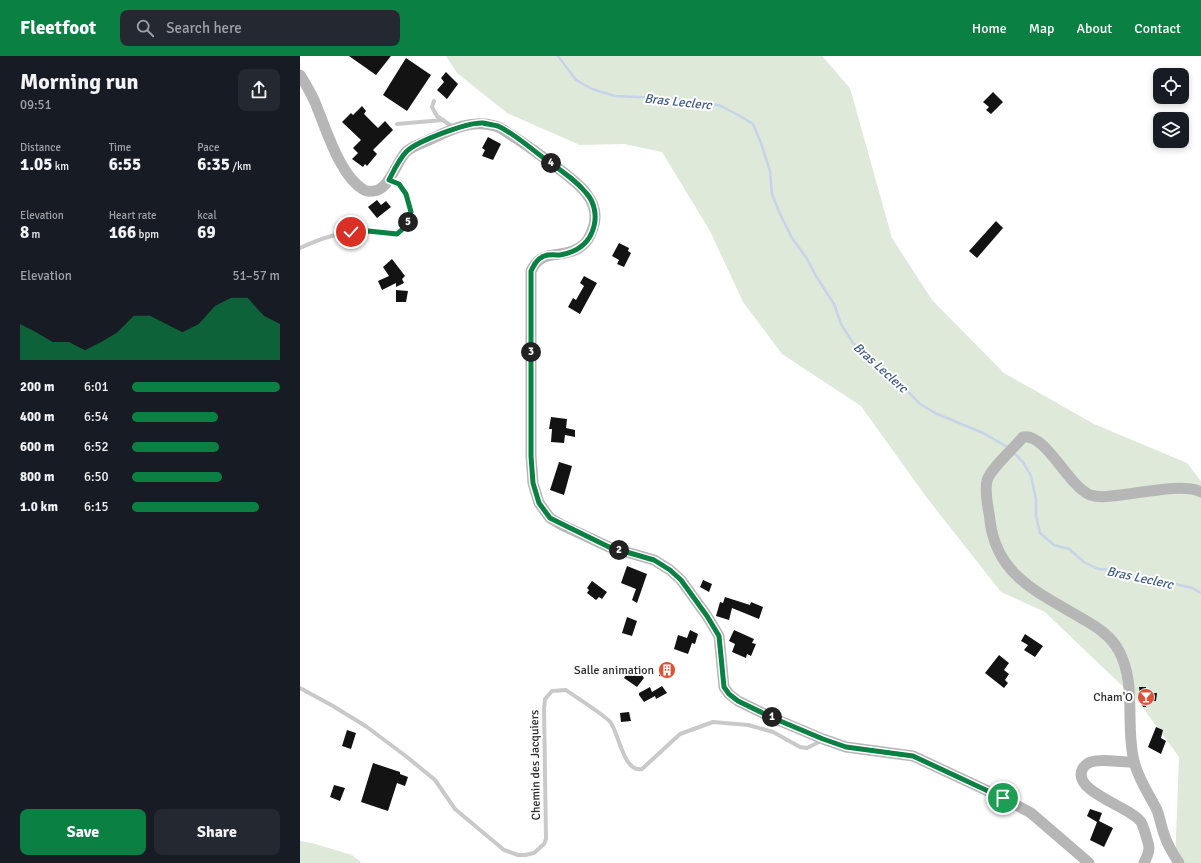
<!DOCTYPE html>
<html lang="en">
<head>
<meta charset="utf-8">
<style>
	body { margin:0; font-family:Signika,sans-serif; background:#242831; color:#f1f3f6; height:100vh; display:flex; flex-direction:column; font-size:15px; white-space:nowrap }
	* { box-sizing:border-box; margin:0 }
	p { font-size:13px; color:#9ea1a6 }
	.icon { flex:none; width:22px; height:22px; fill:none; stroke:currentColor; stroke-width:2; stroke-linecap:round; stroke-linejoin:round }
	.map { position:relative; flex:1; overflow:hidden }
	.details { display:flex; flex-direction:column; background:#171b24; width:300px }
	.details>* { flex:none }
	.buttons { position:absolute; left:853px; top:12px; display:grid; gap:8px }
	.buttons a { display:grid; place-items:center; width:36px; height:36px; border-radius:8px; background:#171b24; box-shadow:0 2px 6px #0003; font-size:20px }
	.pin { position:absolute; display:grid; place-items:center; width:34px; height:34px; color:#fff; margin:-17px; border:2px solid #fff; border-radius:50%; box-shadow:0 1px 4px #0007 }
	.km { position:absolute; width:20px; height:20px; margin:-10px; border-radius:50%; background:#222; color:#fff; font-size:11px; line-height:20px; text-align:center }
	.round { display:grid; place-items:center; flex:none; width:42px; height:42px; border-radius:8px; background:#242831 }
	.summary { display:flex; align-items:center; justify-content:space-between; height:68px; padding:0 20px }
	h1 { font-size:22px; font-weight:700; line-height:30px }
	.figures { display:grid; grid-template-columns:repeat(3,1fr); gap:6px; height:68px; padding:4px 20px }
	.figures div { display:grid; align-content:center }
	.figures b { font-size:17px; font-weight:700 }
	.figures small { font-size:11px; font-weight:400 }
	.figures p { font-size:11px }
	.chart { height:112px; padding:8px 20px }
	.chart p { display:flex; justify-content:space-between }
	.chart svg { width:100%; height:72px; margin-top:4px; fill:#0b8043; opacity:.7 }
	.primary-button { display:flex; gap:8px; margin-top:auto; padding:8px 20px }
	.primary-button a { flex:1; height:46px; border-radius:8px; background:#0b8043; color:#fff; font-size:16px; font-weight:700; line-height:46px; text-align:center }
	.primary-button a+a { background:#242831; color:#f1f3f6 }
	ul { padding:0 20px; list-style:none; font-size:13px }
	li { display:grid; grid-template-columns:64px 48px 1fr; align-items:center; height:30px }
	li i { height:10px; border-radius:5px; background:#0b8043 }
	header { display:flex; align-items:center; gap:24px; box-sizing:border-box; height:56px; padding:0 20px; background:#0b8043; color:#fff }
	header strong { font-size:19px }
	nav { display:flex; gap:22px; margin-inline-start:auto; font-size:14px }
	.search { width:280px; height:36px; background:#242831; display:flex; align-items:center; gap:10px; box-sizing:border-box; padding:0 14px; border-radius:8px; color:#9ea1a6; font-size:15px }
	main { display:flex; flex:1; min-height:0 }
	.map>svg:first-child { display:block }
</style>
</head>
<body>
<header>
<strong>Fleetfoot</strong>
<div class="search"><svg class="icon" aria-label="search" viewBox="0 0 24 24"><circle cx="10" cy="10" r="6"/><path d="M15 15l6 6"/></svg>Search here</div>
<nav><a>Home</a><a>Map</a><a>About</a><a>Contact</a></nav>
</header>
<main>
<section class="details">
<div class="summary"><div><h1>Morning run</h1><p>09:51</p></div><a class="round"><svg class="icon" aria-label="share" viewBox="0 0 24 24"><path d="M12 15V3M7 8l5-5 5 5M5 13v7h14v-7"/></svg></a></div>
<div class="figures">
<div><p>Distance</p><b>1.05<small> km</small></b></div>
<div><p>Time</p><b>6:55</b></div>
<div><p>Pace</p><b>6:35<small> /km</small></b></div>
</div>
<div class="figures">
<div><p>Elevation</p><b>8<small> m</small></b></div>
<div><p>Heart rate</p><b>166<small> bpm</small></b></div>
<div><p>kcal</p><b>69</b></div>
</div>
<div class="chart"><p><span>Elevation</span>51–57 m</p>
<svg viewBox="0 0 160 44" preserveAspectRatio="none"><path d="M0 44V22L10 27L20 33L30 33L40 38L50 33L60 27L70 17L80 17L90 22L100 27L110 22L120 11L130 6L140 6L150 17L160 22V44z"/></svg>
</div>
<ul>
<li><b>200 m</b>6:01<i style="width:100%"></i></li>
<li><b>400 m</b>6:54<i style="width:58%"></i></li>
<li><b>600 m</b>6:52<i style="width:59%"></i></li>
<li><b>800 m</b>6:50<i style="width:61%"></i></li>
<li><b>1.0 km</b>6:15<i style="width:86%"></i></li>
</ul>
<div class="primary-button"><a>Save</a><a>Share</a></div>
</section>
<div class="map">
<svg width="901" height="807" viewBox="0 0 901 807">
	<rect width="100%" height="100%" fill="#fff"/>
	<g fill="#dee9da">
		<polygon points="146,0 522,0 550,32 592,182 632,244 704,317 794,368 887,407 901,425 901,807 875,807 879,701 838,645 745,556 701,536 627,442 561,350 482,298 443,246 410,175 362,96 324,88 280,89 207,57 157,17"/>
		<polygon points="0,785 12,787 52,799 62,807 0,807"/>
	</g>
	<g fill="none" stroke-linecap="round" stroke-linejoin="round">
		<g stroke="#c7d3e8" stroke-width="2.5">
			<polyline points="258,0 276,24 292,33 315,40 360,42 405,46 421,50 440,60 453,68 461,87 470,115 472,138 480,158 492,182 506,201 516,220 534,248 541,268 553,287 594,321 620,348 635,357 683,377 709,392"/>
			<polyline points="714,397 723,406 731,420 736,443 736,460 740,477 754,489 769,493 784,506 798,513 812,514 828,518 854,527 867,526 892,532 901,537"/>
		</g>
	</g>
	<g fill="#131313">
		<polygon points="49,0 91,0 76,19"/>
		<polygon points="106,2 131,19 107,55 83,39"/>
		<polygon points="146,16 158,28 147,43 137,34 144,26 141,22"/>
		<polygon points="693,36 703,46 691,58 686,54 689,51 683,46"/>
		<polygon points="62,50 66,55 64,58 78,72 85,65 93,74 73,94 77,98 67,110 65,108 63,111 52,103 58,97 53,92 61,84 42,66 51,57 53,59"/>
		<polygon points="188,81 201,88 193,104 182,100 185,94 182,92"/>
		<polygon points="77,144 81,149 86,145 91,151 77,162 68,151"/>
		<polygon points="696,165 703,172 677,202 669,195"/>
		<polygon points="319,187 329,192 328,195 331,197 324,211 317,208 319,204 312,200"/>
		<polygon points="92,203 105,220 102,223 104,227 96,231 96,227 82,234 78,225 89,220 83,211"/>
		<polygon points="284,220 297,227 280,258 268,251 273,242 276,244 284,230 280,227"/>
		<polygon points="96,234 108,235 106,246 96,246"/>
		<polygon points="251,361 267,363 266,372 275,374 275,381 265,379 264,387 251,386 252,373 249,373"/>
		<polygon points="259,406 272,410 264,439 250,434"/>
		<polygon points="327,510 347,518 337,547 332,544 336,533 321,527"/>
		<polygon points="403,524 412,528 409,536 400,531"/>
		<polygon points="292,525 307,536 302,543 299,541 296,544 287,537 289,534 287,532"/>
		<polygon points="425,541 450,549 451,546 463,551 459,563 432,552 429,564 416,560 420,546 423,547"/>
		<polygon points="327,561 337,565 332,580 322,577"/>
		<polygon points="390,574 398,578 395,588 392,587 388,598 374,593 378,579 387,582"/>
		<polygon points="434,574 454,583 452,587 456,588 451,600 447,598 446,602 432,596 435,588 429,585"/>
		<polygon points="725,578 743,590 735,601 724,594 728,589 721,585"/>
		<polygon points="699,599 709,607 704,614 709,618 705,624 708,627 704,632 685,617"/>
		<polygon points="362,609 370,611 367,621 359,620"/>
		<polygon points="336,611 344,622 337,631 324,622 329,614 332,617"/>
		<polygon points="362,630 367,637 356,643 355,640 344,646 339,639 339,637 350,631 352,636"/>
		<polygon points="839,631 846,631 846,637 857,637 856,645 851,645 851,648 846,648 846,651 843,651 839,638 840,638"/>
		<polygon points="329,656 331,665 321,666 320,657"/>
		<polygon points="856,671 863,674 861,682 866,685 861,698 848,691"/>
		<polygon points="47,674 56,677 51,693 42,690"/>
		<polygon points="73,707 100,716 100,718 108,721 105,730 97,727 88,755 61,746"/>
		<polygon points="34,729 45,732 40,745 30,741"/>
		<polygon points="790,753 802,757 799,765 813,772 804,791 790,784 797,766 787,760"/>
	</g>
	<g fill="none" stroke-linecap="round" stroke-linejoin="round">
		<g stroke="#c9c9c9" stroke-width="4">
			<polyline points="134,45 132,51 137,60 153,71"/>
			<polyline points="97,68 143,64"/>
			<path d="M0,192C21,182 45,174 69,175C78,176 87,177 97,177L106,170L111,156L106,138L99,128L90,124"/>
			<path d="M0,632L33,650L67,671L107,701L135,724L155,753L204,794L218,799H225L234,797L244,788L246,783L244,653L245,643L252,635L266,634C274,640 308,661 311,667C319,679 324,717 342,713L380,678L413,666L448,669L473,676L500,691L507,692L521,685"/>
		</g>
		<g stroke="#b6b6b6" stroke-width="11">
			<path d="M0,19C7,30 14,42 18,54C28,78 41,121 64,134C67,136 70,135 73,135C90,134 96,105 107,95C113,90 122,87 129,84C150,74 171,63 195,70C201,71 206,76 211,79C226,88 241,100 255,110C275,125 303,144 293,172C290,181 287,187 279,192C259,204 243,191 231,215V400L233,427L239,447L250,462L262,469L309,491L354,504L370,514L381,524L407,560L419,580L424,631L429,638L438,645L473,662L523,683L546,691L613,700L703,742L731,757L789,807"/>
			<path d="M834,706C821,707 803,702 791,706C787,707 784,710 782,714C773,736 831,751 841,766C843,769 849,789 849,792C849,797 846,803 844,807"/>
			<path d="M879,807C873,798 867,788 864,778C861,770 860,762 857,754C849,738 838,723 834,705C825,669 837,629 819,595C811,580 797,571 783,563C740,537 697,521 690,465C689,453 684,438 687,425C689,414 715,391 723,381C746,377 768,430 790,439C797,441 804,441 811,440C833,439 883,426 901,436"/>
		</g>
	</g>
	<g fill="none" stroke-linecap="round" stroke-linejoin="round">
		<g stroke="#fff" stroke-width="8">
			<path id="route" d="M51,176L68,175L97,178L106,170L111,156L106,138L99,128L89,124C94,114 99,103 107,95C118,85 167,66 183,67C187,68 194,69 198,70C215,78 230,92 245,103C260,114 276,124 287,138C294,146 297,159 294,170C290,187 277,196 260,199C255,199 249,198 244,200C237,203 234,209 231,215V400L233,427L239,447L250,462L262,468L309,491L354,504L370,514L381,524L407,560L419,580L424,631L429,638L438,645L473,662L523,683L546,691L613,700L703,742"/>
		</g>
		<use href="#route" stroke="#0b8043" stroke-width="5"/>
	</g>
	<defs>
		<g id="building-disc" transform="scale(0.9)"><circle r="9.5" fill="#d95338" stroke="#fff"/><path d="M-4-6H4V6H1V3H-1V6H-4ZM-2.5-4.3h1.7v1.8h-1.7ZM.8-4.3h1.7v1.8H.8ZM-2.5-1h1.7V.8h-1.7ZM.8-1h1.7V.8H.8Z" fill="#fff"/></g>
		<g id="bar-disc" transform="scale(0.9)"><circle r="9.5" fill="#d95338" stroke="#fff"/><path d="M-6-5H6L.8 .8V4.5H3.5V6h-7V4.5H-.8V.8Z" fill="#fff"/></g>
	</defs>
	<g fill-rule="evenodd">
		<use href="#building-disc" x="367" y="614"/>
		<use href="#bar-disc" x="846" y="641"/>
	</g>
	<g text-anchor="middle" stroke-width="4" stroke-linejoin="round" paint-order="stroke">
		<g font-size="12" fill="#2c2c2c" stroke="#fff" text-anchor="end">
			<text x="354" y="618">Salle animation</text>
			<text x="833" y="645">Cham'O</text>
		</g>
		<g font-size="12" fill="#2c2c2c" stroke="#fff">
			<text transform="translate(235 709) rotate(-91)" y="4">Chemin des Jacquiers</text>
		</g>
		<g font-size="13" font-style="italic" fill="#405b88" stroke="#fff">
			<text transform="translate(378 45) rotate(6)" y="5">Bras Leclerc</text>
			<text transform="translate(581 311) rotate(42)" y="5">Bras Leclerc</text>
			<text transform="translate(840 521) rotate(12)" y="5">Bras Leclerc</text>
		</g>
	</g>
</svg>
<div class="buttons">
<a><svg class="icon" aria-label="locate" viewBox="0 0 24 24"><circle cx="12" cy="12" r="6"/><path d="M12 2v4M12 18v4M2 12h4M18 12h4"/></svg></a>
<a><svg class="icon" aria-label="layers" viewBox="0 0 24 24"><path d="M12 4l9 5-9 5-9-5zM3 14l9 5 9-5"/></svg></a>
</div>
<div class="pin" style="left:703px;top:742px;background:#1e9e55"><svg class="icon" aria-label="arrive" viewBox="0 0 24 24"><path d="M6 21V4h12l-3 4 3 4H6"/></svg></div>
<div class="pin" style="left:51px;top:176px;background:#d93025"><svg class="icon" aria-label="check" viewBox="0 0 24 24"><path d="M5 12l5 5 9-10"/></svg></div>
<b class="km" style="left:472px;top:661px">1</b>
<b class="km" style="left:319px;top:494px">2</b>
<b class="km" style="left:231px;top:296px">3</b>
<b class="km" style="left:251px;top:107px">4</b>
<b class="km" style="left:108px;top:166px">5</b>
</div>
</main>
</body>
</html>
